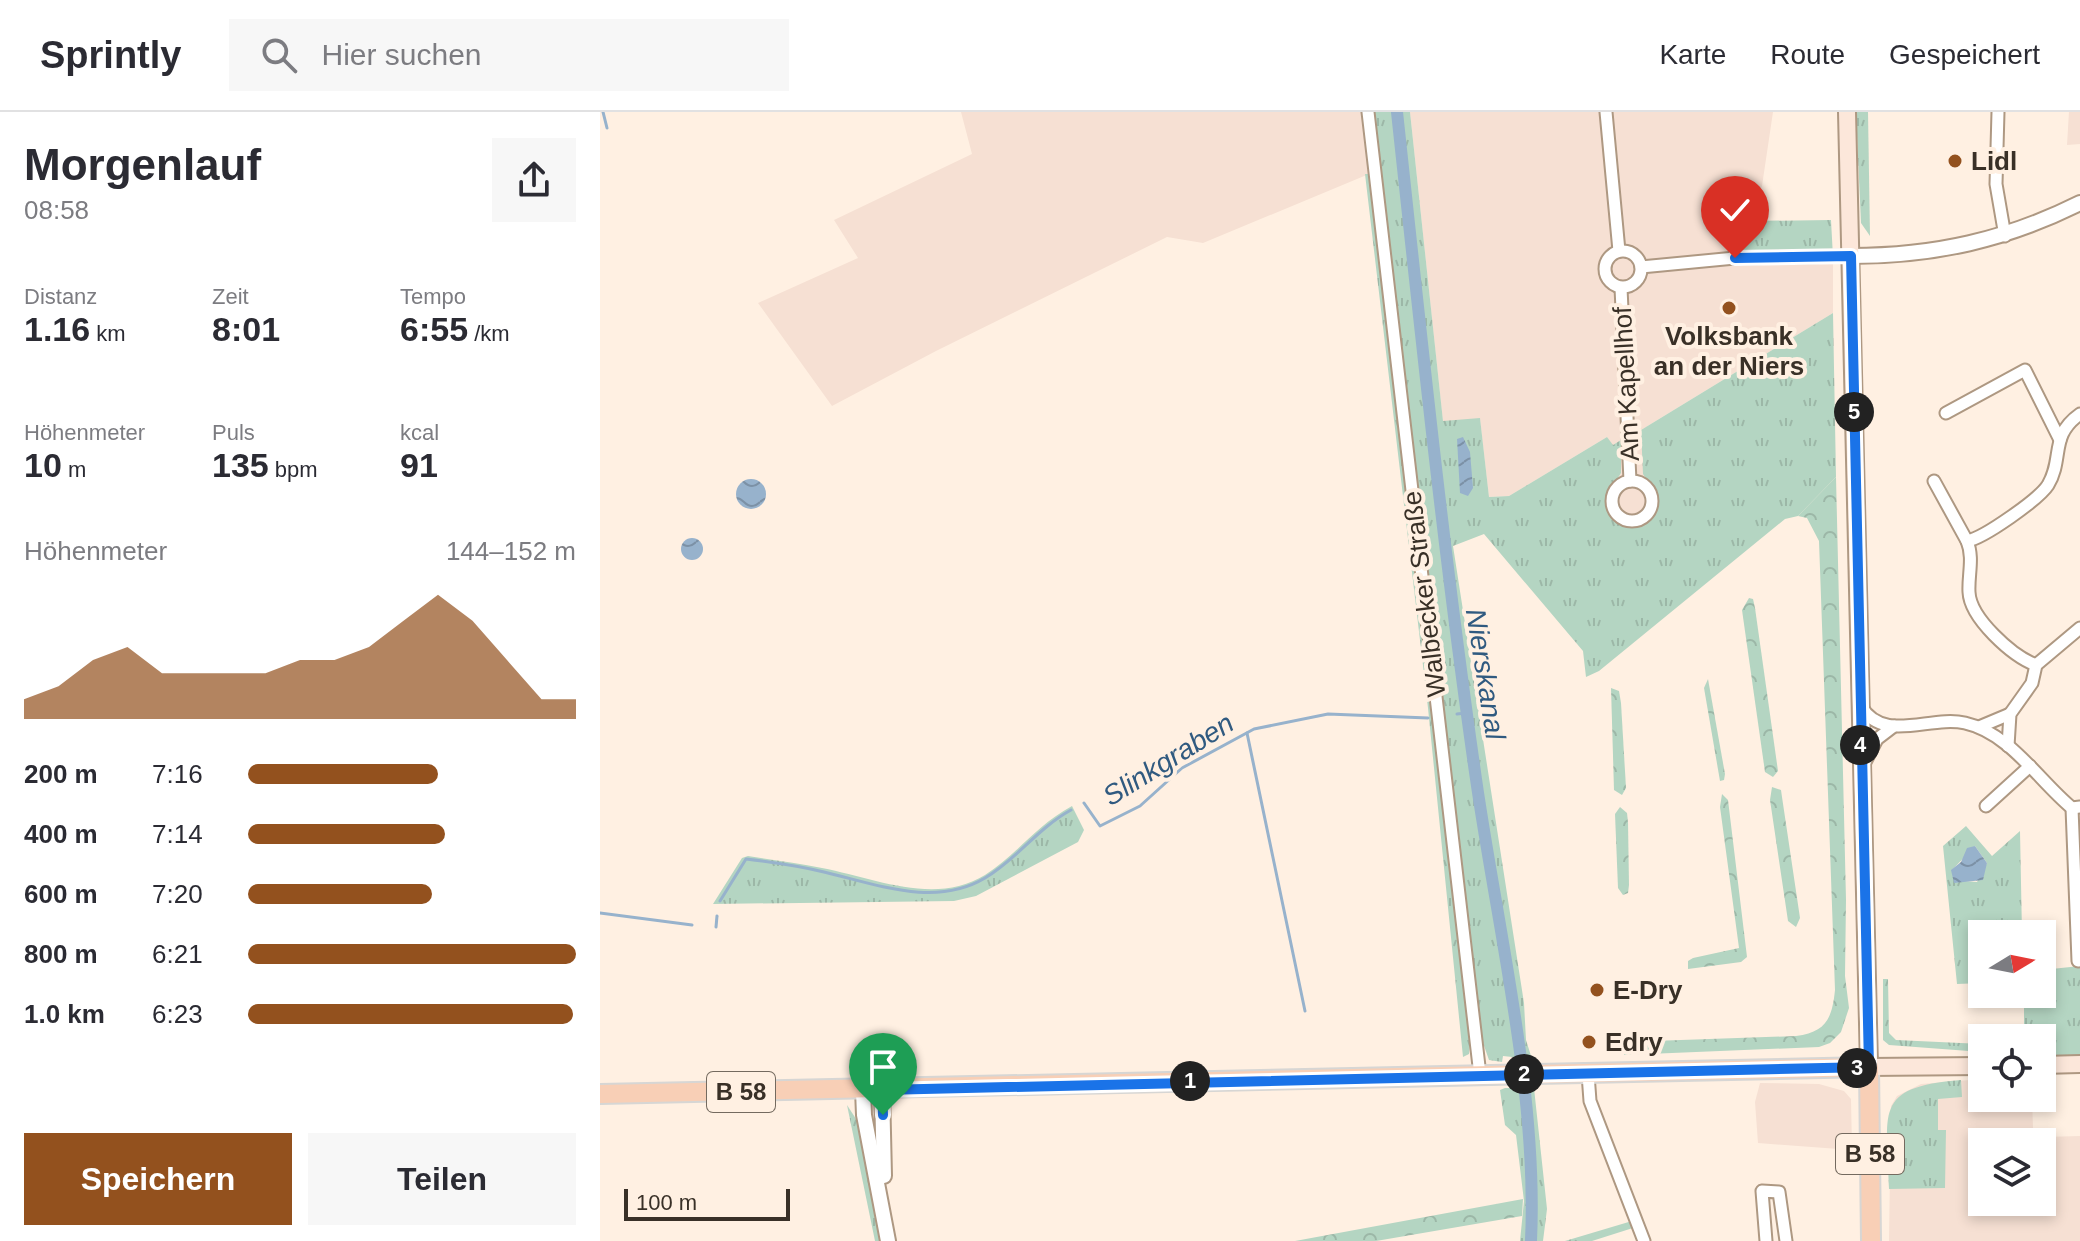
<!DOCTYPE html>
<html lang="de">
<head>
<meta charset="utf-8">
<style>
	body { margin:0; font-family:Helvetica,sans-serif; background:#f7f7f7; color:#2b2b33; height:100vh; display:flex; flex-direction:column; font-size:30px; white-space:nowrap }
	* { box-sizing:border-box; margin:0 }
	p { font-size:26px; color:#7c7c81 }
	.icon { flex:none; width:44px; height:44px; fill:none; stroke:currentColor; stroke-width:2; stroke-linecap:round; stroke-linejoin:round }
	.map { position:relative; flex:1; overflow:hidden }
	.panel { display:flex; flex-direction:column; background:#fff; width:600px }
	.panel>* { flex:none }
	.needle { width:52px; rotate:80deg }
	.tools { position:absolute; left:1368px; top:808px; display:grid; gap:16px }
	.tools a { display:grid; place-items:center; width:88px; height:88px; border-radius:0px; background:#fff; box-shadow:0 4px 12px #0003; font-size:40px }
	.scale { position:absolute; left:24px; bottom:20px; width:166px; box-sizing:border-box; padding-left:8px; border:4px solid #393027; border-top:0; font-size:22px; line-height:28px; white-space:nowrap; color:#393027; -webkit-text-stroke:6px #fff0e2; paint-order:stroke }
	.pin { position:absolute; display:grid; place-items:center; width:68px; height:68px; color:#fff; margin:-82px -34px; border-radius:50% 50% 50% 0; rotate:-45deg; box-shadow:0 0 8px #0007 }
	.pin .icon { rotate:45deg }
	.km { position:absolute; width:40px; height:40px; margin:-20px; border-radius:50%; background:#222; color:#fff; font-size:22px; line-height:40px; text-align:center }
	.round { display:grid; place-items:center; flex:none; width:84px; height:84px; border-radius:0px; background:#f7f7f7 }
	.overview { display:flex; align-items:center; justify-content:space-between; height:136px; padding:0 24px }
	h1 { font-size:44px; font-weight:700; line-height:60px }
	.figures { display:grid; grid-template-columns:repeat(3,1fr); gap:12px; height:136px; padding:8px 24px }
	.figures div { display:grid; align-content:center }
	.figures b { font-size:34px; font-weight:700 }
	.figures small { font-size:22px; font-weight:400 }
	.figures p { font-size:22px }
	.chart { height:224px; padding:16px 24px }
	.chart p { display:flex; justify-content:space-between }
	.chart svg { width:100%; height:144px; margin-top:8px; fill:#93511e; opacity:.7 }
	.action { display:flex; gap:16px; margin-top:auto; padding:16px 24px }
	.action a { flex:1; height:92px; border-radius:0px; background:#93511e; color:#fff; font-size:32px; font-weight:700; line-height:92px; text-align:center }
	.action a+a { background:#f7f7f7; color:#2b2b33 }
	ul { padding:0 24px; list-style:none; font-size:26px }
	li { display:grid; grid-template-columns:128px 96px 1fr; align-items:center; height:60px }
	li i { height:20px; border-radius:10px; background:#93511e }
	header { display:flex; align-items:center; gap:48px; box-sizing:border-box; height:112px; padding:0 40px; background:#fff; border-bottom:2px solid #e1e1e2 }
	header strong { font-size:38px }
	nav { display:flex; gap:44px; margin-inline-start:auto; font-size:28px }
	.search { width:560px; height:72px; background:#f7f7f7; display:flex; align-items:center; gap:20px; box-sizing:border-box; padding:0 28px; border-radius:0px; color:#7c7c81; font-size:30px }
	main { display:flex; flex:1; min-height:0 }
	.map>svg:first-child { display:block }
</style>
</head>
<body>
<header>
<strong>Sprintly</strong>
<div class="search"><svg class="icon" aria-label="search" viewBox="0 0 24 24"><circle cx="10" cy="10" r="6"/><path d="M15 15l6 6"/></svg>Hier suchen</div>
<nav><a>Karte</a><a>Route</a><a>Gespeichert</a></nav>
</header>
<main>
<section class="panel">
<div class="overview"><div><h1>Morgenlauf</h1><p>08:58</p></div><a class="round"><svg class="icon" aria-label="share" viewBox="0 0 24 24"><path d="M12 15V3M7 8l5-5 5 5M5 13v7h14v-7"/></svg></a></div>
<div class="figures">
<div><p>Distanz</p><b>1.16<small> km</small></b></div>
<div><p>Zeit</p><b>8:01</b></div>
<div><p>Tempo</p><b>6:55<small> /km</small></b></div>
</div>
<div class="figures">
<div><p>Höhenmeter</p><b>10<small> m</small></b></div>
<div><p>Puls</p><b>135<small> bpm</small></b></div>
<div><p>kcal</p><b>91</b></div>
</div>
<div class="chart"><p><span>Höhenmeter</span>144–152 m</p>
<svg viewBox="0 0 160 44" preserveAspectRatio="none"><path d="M0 44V38L10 34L20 26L30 22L40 30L50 30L60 30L70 30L80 26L90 26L100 22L110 14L120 6L130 14L140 26L150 38L160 38V44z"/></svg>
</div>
<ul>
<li><b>200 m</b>7:16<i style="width:58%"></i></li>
<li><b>400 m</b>7:14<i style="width:60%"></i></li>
<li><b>600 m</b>7:20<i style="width:56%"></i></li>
<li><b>800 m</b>6:21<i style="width:100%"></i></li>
<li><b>1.0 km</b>6:23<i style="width:99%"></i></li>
</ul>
<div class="action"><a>Speichern</a><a>Teilen</a></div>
</section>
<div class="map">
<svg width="1480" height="1129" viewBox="0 0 1480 1129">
	<defs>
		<pattern id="grass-tufts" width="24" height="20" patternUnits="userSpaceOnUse" patternTransform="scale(2)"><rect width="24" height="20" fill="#b4d5c2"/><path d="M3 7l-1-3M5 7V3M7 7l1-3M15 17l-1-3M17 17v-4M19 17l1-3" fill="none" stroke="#9cb7a7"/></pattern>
		<pattern id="forest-crowns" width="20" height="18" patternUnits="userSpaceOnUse" patternTransform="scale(2)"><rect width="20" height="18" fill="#b4d5c2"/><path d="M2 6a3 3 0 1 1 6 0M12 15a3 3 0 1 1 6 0" fill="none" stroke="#9cb7a7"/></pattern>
		<pattern id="water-waves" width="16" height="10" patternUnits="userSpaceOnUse" patternTransform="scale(2)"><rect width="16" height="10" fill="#97b2cc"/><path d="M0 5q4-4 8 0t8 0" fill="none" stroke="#7c91a6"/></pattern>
	</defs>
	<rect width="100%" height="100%" fill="#fff0e2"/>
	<g fill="#f6e0d3" fill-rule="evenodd">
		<polygon points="361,0 762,0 769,62 603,131 567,125 336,239 232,294 158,191 258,146 234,108 372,42"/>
		<polygon points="810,0 1173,0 1162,74 1135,136 1124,146 1233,145 1233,201 1041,318 1045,366 1059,387 1056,401 1045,412 1024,413 1009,398 1008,382 1021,361 1007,325 909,384 889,385 880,307 843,310"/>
		<polygon points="1469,0 1480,0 1480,32 1467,33"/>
		<path d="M1382,967V986H1432L1433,1016H1444V1025L1480,1024V1129H1289L1291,994L1297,984L1321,972ZM1382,1030H1442V1090H1382Z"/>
		<polygon points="1160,971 1219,972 1244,979 1251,987 1252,1038 1158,1031 1155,990"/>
	</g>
	<g fill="url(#grass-tufts)" fill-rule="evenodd">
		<polygon points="774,0 810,0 843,309 880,306 889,385 909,384 1007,325 1013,333 1021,328 1021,361 1008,382 1009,398 1024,413 1045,412 1056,401 1059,387 1043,362 1041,318 1233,201 1236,365 1198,404 1185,407 999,559 986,565 983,539 884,422 853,434 924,891 926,928 932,947 903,944 902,950 889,948 882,928"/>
		<polygon points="1256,0 1268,0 1270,124 1261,111"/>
		<polygon points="765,62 769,62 870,931 869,942 863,945 828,596"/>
		<polygon points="1231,108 1233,145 1123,147 1135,136 1147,109"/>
		<path d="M472,694L484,718L478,730L376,784L354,789L113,792L142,746L148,744C173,748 198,751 222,756C274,766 335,794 385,763C417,743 435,714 472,694Z"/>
		<path d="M1366,714L1392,744L1420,719L1422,822H1382V871L1357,872L1343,734ZM1375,734L1387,751L1377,770L1364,769L1352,758Z"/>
		<polygon points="1480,854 1480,946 1442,941 1442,926 1424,926 1424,882 1442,882 1442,858"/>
		<polygon points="1283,867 1288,867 1289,921 1296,928 1382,932 1382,940 1289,933 1283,928"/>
		<path d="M1361,968L1362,985L1338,987V1018H1346L1345,1076L1289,1077C1288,1001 1271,975 1361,968Z"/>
		<polygon points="905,976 934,976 947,1097 943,1129 920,1129 924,1089 916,1023 905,1013 900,978"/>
		<polygon points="247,993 258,1010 281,1129 275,1129"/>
		<polygon points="1032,1109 1036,1115 992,1129 965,1129"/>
	</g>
	<g fill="url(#forest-crowns)">
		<path d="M1236,365L1246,788L1245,864L1249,896L1241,920L1230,931L1219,935L1024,943V930L1196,924C1226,920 1232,907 1235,878L1219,429L1207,406L1198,404Z"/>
		<polygon points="1149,486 1153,487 1155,496 1178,659 1173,665 1165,660 1142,498"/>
		<polygon points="1108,567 1125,662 1124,668 1120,669 1104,576"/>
		<polygon points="1011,576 1019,579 1021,591 1026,676 1022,683 1014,678"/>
		<polygon points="1172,675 1181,678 1182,685 1200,806 1196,815 1188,809 1170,688"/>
		<polygon points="1122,682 1128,688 1147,845 1141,850 1088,857 1088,849 1093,846 1139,836 1120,695"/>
		<polygon points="1020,695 1027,701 1028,710 1029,773 1028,781 1023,783 1018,776 1015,702"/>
		<polygon points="923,1087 922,1104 776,1129 695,1129"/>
	</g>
	<g fill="url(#water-waves)">
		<polygon points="863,325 870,340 873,376 868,384 860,381 857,327"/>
		<circle cx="151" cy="382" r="15"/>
		<circle cx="92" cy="437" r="11"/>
		<polygon points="1375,734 1387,751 1383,768 1354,771 1351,758 1361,750 1367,736"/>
	</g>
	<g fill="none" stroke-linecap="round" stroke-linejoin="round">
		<g stroke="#97b2cc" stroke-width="3">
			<polyline points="3,0 7,16"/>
			<polyline points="857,602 866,601"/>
			<polyline points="647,621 705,899"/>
			<polyline points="484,691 500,714 540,694 582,656 654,617 728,602 828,606"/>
			<path d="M120,789L146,747C171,750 199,754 224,760C276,772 335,796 385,766C417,747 438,716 471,698"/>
			<polyline points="0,801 92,813"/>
			<polyline points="116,815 117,804"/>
		</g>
		<path stroke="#97b2cc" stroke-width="12" d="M797,0C821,223 844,445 876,667C897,814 938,981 931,1129"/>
		<g stroke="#ae9882" stroke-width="15">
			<g id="minor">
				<polyline points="768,0 880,963"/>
				<polyline points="1006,0 1019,139"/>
				<polyline points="1398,0 1396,72 1405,124"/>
				<circle cx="1023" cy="157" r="18"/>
				<polyline points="1041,155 1135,146 1251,144"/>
				<polyline points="1021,176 1030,369"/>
				<polyline points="1346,301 1425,258 1460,328"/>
				<polyline points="1334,369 1367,429"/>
				<circle cx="1032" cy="389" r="20"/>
				<path d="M1436,553C1412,544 1370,506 1369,480C1368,463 1374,446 1367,429C1384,426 1439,387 1448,373C1464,346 1449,324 1480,302"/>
				<path d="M1261,594C1283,632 1330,603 1365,611C1410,621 1439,669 1472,696L1480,695"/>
				<polyline points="1379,615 1410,602"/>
				<polyline points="1408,634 1410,602 1432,571 1436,553 1480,516"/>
				<polyline points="1263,654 1277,627 1294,614"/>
				<polyline points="1386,694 1430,654"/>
				<polyline points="1472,696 1478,849"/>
				<polyline points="988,962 990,989 1044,1129"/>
				<polyline points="1166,1129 1162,1079 1179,1080 1186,1129"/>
			</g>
		</g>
		<g stroke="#ae9882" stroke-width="18">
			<g id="tertiary">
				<path d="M1251,144C1334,144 1406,128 1480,91"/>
				<polyline points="263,978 264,1003 288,1129"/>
				<polyline points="282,978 284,1064"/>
			</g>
		</g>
		<g stroke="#ae9882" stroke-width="20">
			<g id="secondary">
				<polyline points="1247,0 1269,955 1382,954"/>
				<polyline points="1442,953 1480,952"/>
			</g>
		</g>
		<g stroke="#d7d6d4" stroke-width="22">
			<polyline id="primary" points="0,982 1269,955 1271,1129"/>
		</g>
		<use href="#minor" stroke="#fff" stroke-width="11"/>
		<use href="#tertiary" stroke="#fff" stroke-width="14"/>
		<use href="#secondary" stroke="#fce7da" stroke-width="16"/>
		<use href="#primary" stroke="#f8cfb6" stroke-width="18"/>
	</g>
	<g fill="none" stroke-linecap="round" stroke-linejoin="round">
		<g stroke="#fff" stroke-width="16">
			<polyline id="route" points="283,1003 282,978 1269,955 1251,144 1135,146"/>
		</g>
		<use href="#route" stroke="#1a73e8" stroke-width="10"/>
	</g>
	<g fill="#93511e" stroke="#fff0e2" stroke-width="3">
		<circle cx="1355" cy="49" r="8"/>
		<circle cx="1129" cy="196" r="8"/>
		<circle cx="997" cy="878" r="8"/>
		<circle cx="989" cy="930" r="8"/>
	</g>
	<g text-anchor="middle" stroke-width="8" stroke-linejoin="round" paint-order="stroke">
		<g fill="#fff0e2" stroke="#746a5f" stroke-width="2">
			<rect x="107" y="960" width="68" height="40" rx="6"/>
			<rect x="1236" y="1022" width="68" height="40" rx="6"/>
		</g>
		<g font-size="24" font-weight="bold" fill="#393027">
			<text x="141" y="988">B 58</text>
			<text x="1270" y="1050">B 58</text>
		</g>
		<g font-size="26" font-weight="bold" fill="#393027" stroke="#fff0e2" text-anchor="start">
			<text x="1371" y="58">Lidl</text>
			<text x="1129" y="233" text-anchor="middle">Volksbank<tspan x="1129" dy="30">an der Niers</tspan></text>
			<text x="1013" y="887">E-Dry</text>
			<text x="1005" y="939">Edry</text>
		</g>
		<g font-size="26" fill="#393027" stroke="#fff0e2">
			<text transform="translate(1026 272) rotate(-93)" y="9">Am Kapellhof</text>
			<text transform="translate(824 482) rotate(-97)" y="9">Walbecker Straße</text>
		</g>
		<g font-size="28" font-style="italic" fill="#305a80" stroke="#fff0e2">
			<text transform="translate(886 562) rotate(81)" y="10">Nierskanal</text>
			<text transform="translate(568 647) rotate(-32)" y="10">Slinkgraben</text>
		</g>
	</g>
</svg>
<div class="tools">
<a><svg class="needle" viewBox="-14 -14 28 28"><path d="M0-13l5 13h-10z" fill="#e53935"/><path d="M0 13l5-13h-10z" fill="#7c7c81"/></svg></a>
<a><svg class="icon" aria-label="locate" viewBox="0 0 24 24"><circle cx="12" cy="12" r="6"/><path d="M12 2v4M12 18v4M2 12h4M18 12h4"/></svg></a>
<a><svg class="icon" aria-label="layers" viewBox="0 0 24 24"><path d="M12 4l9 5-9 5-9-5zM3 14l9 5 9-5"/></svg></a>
</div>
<div class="scale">100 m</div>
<div class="pin" style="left:283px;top:1003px;background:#1e9e55"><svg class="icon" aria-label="arrive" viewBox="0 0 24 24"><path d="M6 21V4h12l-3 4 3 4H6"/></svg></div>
<div class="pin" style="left:1135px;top:146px;background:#d93025"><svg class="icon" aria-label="check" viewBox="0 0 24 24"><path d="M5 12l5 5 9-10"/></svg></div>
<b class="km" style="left:590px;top:969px">1</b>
<b class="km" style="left:924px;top:962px">2</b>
<b class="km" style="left:1257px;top:956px">3</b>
<b class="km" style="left:1260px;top:633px">4</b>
<b class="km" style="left:1254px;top:300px">5</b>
</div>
</main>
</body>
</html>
